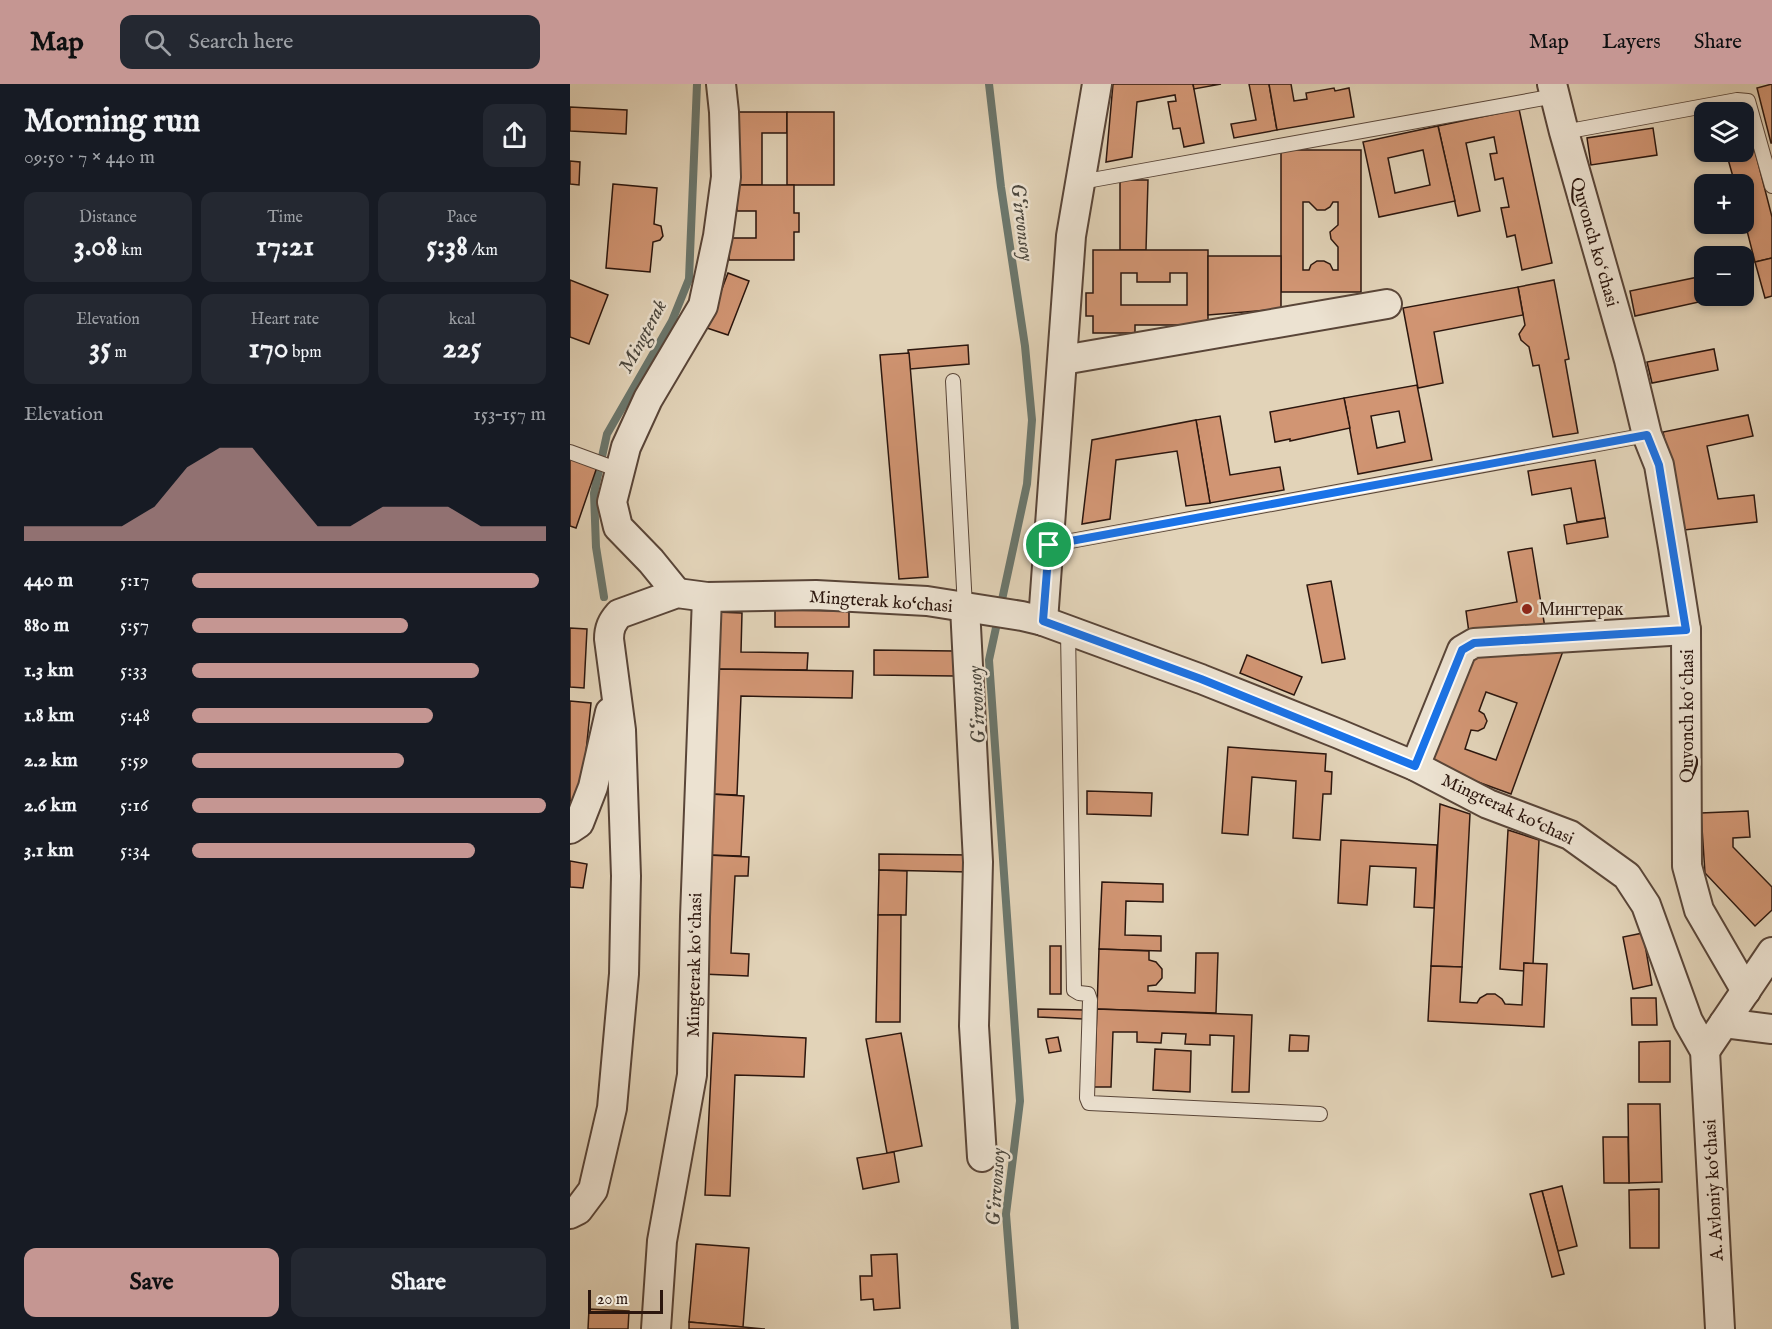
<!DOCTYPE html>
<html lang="en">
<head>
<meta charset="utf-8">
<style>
	body { margin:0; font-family:"IM FELL English",serif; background:#242831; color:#f1f3f6; height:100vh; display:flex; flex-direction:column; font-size:22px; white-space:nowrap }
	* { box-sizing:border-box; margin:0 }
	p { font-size:20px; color:#9ea1a6 }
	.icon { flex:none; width:33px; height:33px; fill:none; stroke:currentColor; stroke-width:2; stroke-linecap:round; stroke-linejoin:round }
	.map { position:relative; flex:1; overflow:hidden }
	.side { display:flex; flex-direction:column; background:#171b24; width:570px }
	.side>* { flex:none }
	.fabs { position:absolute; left:1124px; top:18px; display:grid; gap:12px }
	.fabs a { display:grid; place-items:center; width:60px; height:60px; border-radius:12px; background:#171b24; box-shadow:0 3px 9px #0003; font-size:30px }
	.scale { position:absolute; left:18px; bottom:15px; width:75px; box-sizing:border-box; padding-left:6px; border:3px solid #2b160e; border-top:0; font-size:16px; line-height:21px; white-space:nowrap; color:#2b160e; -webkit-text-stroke:4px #ece2d1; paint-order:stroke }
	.pin { position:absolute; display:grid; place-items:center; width:51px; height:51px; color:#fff; margin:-26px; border:3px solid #fff; border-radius:50%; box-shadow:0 2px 6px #0007 }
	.round { display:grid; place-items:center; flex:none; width:63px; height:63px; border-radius:12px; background:#242831 }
	.headline { display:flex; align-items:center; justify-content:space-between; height:102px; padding:0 24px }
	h1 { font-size:33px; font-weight:800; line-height:45px }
	.stats { display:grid; grid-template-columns:repeat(3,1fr); gap:9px; height:102px; padding:6px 24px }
	.stats div { display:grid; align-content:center; border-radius:12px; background:#242831; text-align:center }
	.stats b { font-size:30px; font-weight:800 }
	.stats small { font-size:16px; font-weight:400 }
	.stats p { font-size:16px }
	.chart { height:168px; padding:12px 24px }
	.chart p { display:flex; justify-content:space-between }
	.chart svg { width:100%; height:108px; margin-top:6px; fill:#c59692; opacity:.7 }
	.action { display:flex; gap:12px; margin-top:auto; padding:12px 24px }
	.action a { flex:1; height:69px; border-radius:12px; background:#c59692; color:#111; font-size:24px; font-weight:800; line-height:69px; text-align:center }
	.action a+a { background:#242831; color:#f1f3f6 }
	ul { padding:0 24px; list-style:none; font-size:20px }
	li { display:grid; grid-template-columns:96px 72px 1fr; align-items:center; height:45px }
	li i { height:15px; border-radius:8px; background:#c59692 }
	header { display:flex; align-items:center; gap:36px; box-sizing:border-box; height:84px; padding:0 30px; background:#c59692; color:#111 }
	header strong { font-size:28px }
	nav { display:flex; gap:33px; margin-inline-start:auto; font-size:21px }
	.search { width:420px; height:54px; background:#242831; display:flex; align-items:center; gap:15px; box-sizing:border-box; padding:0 21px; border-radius:12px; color:#9ea1a6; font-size:22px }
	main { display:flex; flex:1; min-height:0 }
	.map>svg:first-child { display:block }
</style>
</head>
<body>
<header>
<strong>Map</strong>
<div class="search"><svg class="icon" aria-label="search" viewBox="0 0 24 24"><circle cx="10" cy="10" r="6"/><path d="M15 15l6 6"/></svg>Search here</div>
<nav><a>Map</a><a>Layers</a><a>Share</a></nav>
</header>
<main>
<section class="side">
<div class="headline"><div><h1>Morning run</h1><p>09:50 · 7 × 440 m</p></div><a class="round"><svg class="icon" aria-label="share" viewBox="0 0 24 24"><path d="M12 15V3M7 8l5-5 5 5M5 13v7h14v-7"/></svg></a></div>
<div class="stats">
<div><p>Distance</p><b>3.08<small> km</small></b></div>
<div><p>Time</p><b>17:21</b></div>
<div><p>Pace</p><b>5:38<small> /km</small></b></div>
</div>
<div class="stats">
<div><p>Elevation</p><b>35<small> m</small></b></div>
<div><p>Heart rate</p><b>170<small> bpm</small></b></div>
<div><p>kcal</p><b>225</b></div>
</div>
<div class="chart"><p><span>Elevation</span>153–157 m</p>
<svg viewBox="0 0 160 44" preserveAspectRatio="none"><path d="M0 44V38L10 38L20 38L30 38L40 30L50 14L60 6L70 6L80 22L90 38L100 38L110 30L120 30L130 30L140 38L150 38L160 38V44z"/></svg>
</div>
<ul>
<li><b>440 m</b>5:17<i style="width:98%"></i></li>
<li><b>880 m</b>5:57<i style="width:61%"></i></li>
<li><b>1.3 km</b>5:33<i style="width:81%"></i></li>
<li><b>1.8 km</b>5:48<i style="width:68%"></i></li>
<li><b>2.2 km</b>5:59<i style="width:60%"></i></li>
<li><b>2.6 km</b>5:16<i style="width:100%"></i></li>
<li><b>3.1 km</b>5:34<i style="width:80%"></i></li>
</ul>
<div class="action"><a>Save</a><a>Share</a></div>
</section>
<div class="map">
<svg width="1202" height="1245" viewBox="0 0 1202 1245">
	<rect width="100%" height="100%" fill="#e2d3b8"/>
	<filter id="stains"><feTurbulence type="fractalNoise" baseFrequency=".00333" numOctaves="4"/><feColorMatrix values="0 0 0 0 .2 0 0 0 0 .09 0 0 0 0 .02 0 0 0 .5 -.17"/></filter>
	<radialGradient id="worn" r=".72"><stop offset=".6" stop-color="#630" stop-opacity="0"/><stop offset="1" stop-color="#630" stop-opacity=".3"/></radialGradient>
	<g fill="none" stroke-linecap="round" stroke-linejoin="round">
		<g stroke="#6b776d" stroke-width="8">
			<polyline points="419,0 431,103 455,262 462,336 457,400 419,576 450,1017 436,1130 445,1245"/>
			<polyline points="34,513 26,463 24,409 37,350 102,237 119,195 127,0"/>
		</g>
	</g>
	<g fill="#d19573" stroke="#2b160e" stroke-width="1.5" fill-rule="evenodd">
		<polygon points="543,0 623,0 634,59 614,63 610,44 603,45 598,18 606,17 605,11 567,18 562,73 536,78"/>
		<polygon points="623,0 651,0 624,5"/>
		<polygon points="679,0 699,0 707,46 664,54 661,40 686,36"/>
		<polygon points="699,0 721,0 724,17 737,15 736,9 764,4 765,7 779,4 784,33 707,46"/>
		<polygon points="1202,0 1202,59 1201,59 1187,4"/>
		<polygon points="0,23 57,26 56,50 0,47"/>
		<polygon points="949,25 982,179 952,186 945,151 937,153 931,124 939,123 933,94 925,96 920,70 927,69 924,53 896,59 910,127 888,132 868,42"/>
		<polygon points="167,28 217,28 217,49 192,49 192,101 167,101"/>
		<rect x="217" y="28" width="47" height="73"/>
		<polygon points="1175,28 1202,133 1202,174 1185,178 1173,131 1173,100 1165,100 1156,68 1173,68 1173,29"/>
		<path d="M868,42L885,117L809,133L793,58ZM853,66L860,101L825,109L818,74Z"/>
		<polygon points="1083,44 1087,71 1021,81 1017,54"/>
		<path d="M711,66H791V208H711ZM733,118H739L747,126H755L760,123L763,118H768V141L760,148L761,155L768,163V186H763L760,180L754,177H747L741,181L739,186H733Z"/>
		<polygon points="0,77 10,78 9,101 0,100"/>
		<polygon points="550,96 578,96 576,166 550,166"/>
		<polygon points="43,100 87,104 84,140 91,142 93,152 90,156 83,158 80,188 36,184"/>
		<polygon points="167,101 224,101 224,129 229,129 229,148 224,148 224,176 159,176 159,154 186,154 186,127 167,127"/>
		<path d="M523,166H638V241H565V249H523V232H516V209H523ZM551,189H567V198H600V189H617V221H551Z"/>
		<polygon points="638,172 711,172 711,225 638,231"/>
		<polygon points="1202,174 1202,212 1195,214 1185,178"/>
		<polygon points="158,189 179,197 158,251 137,244"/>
		<polygon points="1133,192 1134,212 1137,212 1138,216 1065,232 1060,207"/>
		<polygon points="0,196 38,211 19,260 0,253"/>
		<polygon points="984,196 999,275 995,276 1008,349 983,353 969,281 963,282 959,263 951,256 949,250 955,241 948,203"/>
		<polygon points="948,203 953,231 864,248 873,299 848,304 833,224"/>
		<polygon points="398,261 399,280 340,285 338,266"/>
		<polygon points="1144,265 1148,286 1082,299 1077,278"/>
		<polygon points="339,269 358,493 329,495 310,271"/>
		<path d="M847,301L862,376L788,390L774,314ZM829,327L835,358L807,364L801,332Z"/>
		<polygon points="774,314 780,344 720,357 720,355 705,358 700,328"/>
		<polygon points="1178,331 1183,352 1137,362 1148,415 1184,411 1187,438 1114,446 1093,348"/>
		<polygon points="650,332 660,391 710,383 714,406 640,419 626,336"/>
		<polygon points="626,336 640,419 616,422 607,367 546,376 540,435 512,440 522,356"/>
		<polygon points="0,373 27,383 6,444 0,442"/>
		<polygon points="1025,376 1035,434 1007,438 1001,404 962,411 958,387"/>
		<polygon points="1035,434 1038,453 997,460 994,441"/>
		<polygon points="962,464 975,544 900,556 896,527 947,518 938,468"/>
		<polygon points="761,497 775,575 752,579 737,501"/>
		<polygon points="205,526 279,527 279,543 205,543"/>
		<polygon points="146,528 172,529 171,568 238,569 237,586 145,585"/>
		<polygon points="0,544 17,545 14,604 0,603"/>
		<path d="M997,556L941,710L861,681L903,566ZM916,608L947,619L926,676L895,665L901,646L908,647L914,644L917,637L914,630L909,627Z"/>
		<polygon points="304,566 384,567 384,592 304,591"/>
		<polygon points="677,571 732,593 724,611 670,589"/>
		<polygon points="145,585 283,587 282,614 171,612 167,711 140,710"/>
		<polygon points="0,617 21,619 11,717 2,716 0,718"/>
		<polygon points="658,663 756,670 755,687 762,688 761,710 753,710 750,756 723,754 726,697 682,693 678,751 652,749"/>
		<polygon points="517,707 582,709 581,732 517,730"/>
		<polygon points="140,710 174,712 171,772 137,771"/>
		<polygon points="870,720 900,730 892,883 861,882"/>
		<polygon points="1178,727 1180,753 1163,754 1163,763 1202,803 1202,826 1185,842 1135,789 1131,729"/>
		<polygon points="938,746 969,756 963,880 954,879 954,887 930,885"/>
		<polygon points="771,756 867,761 864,824 844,823 846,784 800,782 797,821 768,819"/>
		<polygon points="309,770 400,771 399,788 309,786"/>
		<polygon points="137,771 179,773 178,792 165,792 161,869 179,870 178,892 132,890"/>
		<polygon points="0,777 17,780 13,804 0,803"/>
		<polygon points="309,786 337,787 336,831 308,831"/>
		<polygon points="532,798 593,800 593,818 556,817 555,851 591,852 591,867 529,865"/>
		<polygon points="308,831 331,831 330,938 306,938"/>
		<polygon points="1073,849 1082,901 1063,905 1053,853"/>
		<rect x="480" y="862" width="11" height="48"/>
		<polygon points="529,865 579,867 579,876 586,878 592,885 592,894 586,901 578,902 578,907 625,909 626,869 648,869 646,929 527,925"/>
		<polygon points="954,879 977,880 974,943 858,937 861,882 892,883 890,918 907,919 910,914 917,910 925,910 932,915 935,920 952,921"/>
		<polygon points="1061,914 1086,914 1087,941 1062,941"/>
		<polygon points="468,925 513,926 513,935 468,933"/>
		<polygon points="527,925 682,931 679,1008 662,1008 664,952 640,951 640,961 615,960 616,950 592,949 591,959 567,958 567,948 543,948 541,1003 524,1003"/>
		<polygon points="143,949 236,954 234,993 165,991 160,1112 135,1111"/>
		<polygon points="331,949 352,1062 317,1069 296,955"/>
		<polygon points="720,951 739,952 738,967 719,967"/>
		<polygon points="488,953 491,967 479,969 476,955"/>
		<polygon points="1100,957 1100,998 1069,998 1069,958"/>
		<polygon points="585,965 621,967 620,1008 583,1006"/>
		<polygon points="1058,1020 1090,1020 1092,1098 1059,1099"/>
		<polygon points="1033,1053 1058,1053 1059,1099 1034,1099"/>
		<polygon points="324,1068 329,1098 293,1105 287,1074"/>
		<polygon points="992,1102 1007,1162 988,1167 972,1107"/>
		<polygon points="1089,1105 1089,1164 1060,1164 1059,1106"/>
		<polygon points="972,1107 994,1190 982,1193 960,1110"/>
		<polygon points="126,1160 179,1164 173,1243 119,1238"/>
		<polygon points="327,1170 330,1224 304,1226 303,1215 291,1216 290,1192 302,1192 301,1171"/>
		<polygon points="19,1225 59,1227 58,1245 18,1245"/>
		<polygon points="119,1238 173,1243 195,1245 119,1245"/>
	</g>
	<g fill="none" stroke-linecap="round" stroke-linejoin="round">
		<g stroke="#594538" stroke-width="16">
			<g id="lane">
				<polyline points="994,48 1167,16 1178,17 1202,102"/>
				<polyline points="511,98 985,12"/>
				<polyline points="383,297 395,523"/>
				<polyline points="0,368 49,386"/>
				<polyline points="479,461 1077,351"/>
				<polyline points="498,548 504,906 509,909 518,910 520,916 517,1014 519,1019 750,1030"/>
			</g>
		</g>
		<g stroke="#594538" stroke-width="32">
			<g id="street">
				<polyline points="982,0 994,48 1059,276 1077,351 1089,381 1103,463 1116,546 1117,782 1129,826 1176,907"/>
				<polyline points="493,276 817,220"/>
				<polyline points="107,509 81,477 48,443 42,418 56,363 78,315 133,222 148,152 156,93 154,28 151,0"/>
				<polyline points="395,523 408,778 404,942 412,1073"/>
				<polyline points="473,537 501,152 527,0"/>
				<polyline points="845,682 892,566 904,559 1116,546"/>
				<polyline points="0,745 9,739 23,703 40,628"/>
				<polyline points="1154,939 1202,945"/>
				<polyline points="1135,967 1202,868"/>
				<path d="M0,1130L8,1126L23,1106L42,1024L54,890L56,792L51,646L39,555C39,544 42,538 49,530L107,509L137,513L246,511L357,517L452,532L473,537L631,595L769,650L845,682L918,720L1000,751L1057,792L1076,821L1118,937L1135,967L1150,1245"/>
				<polyline points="86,1245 92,1157 122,991 125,833 137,513"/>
			</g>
		</g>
		<use href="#lane" stroke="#ece2d1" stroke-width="14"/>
		<use href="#street" stroke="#ece2d1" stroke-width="28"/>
	</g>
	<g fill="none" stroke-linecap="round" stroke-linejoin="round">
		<g stroke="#fff" stroke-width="12">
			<polygon id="route" points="1077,351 1089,381 1116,546 904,559 892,566 845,682 631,595 473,537 479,461"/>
		</g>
		<use href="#route" stroke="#1a73e8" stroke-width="8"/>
	</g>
	<circle fill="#8f2418" stroke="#ece2d1" stroke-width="2" cx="957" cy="525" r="6"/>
	<g text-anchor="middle" stroke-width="5" stroke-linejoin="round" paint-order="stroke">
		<g font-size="18" fill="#2b160e" stroke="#ece2d1">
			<text transform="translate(1025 158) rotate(74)" y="6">Quvonch koʻchasi</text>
			<text transform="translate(311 517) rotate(4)" y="6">Mingterak ko‘chasi</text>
			<text transform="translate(1117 632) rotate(-90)" y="6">Quvonch koʻchasi</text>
			<text transform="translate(938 725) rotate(25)" y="6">Mingterak ko‘chasi</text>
			<text transform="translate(124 881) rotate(-89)" y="6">Mingterak koʻchasi</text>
			<text transform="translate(1143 1106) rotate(-93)" y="6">A. Avloniy ko‘chasi</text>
		</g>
		<g font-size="18" fill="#2b160e" stroke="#ece2d1" text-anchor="start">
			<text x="969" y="531">Мингтерак</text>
		</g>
		<g font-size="20" font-style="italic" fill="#4b473e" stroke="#ece2d1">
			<text transform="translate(453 138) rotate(83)" y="7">G‘irvonsoy</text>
			<text transform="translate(72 252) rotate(-62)" y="7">Mingterak</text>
			<text transform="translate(406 621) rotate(-93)" y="7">G‘irvonsoy</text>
			<text transform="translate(425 1103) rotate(-86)" y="7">G‘irvonsoy</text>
		</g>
	</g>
	<rect width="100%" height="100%" filter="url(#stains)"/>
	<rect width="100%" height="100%" fill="url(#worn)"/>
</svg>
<div class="fabs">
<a><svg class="icon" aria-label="layers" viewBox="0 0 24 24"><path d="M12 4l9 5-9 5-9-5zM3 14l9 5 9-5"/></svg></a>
<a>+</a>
<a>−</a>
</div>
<div class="scale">20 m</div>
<div class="pin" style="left:479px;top:461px;background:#1e9e55"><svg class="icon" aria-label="arrive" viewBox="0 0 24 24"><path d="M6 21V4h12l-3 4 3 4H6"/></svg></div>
</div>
</main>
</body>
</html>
